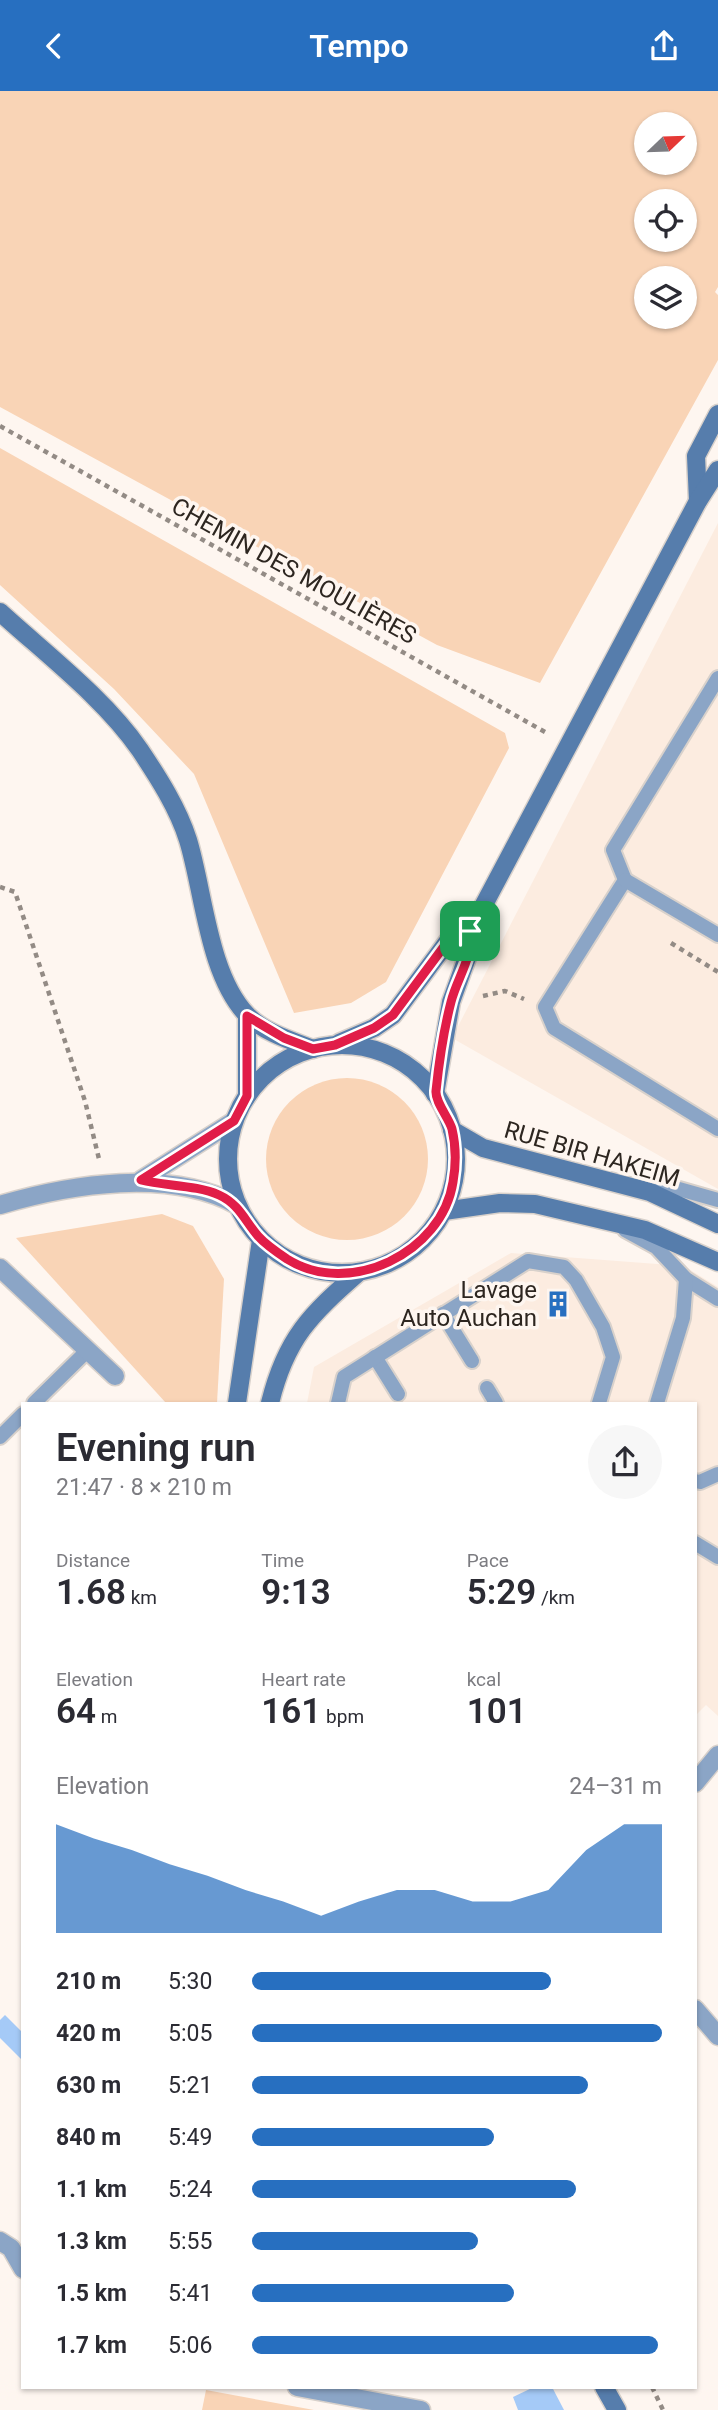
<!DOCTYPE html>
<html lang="en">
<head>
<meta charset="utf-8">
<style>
	body { margin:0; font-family:Roboto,sans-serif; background:#f7f7f7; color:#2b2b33; height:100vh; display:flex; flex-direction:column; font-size:26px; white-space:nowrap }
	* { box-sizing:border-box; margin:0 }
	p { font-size:23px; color:#7c7c81 }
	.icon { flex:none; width:38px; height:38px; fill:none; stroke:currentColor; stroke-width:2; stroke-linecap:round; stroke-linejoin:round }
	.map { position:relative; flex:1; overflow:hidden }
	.drawer { position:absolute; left:21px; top:1311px; width:676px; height:987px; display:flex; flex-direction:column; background:#fff; border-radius:0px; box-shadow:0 2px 5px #0004 }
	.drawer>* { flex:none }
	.needle { width:46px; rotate:67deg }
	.fabs { position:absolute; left:634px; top:21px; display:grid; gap:14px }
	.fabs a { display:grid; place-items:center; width:63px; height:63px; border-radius:50%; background:#fff; box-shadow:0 2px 5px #0004; font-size:35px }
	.pin { position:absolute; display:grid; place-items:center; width:60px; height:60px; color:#fff; margin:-30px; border-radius:14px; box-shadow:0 4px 10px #0006 }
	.round { display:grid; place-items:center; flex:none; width:74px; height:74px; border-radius:37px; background:#f7f7f7 }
	.head { display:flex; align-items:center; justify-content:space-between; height:119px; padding:0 35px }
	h1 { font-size:38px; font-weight:600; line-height:52px }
	.stats { display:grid; grid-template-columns:repeat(3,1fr); gap:10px; height:119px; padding:7px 35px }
	.stats div { display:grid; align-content:center }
	.stats b { font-size:35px; font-weight:600 }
	.stats small { font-size:19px; font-weight:400 }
	.stats p { font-size:19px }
	.chart { height:196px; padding:14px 35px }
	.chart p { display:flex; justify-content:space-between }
	.chart svg { width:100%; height:126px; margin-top:7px; fill:#276fc0; opacity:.7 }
	ul { padding:0 35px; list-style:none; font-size:23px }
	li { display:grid; grid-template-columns:112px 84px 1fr; align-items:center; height:52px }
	li i { height:18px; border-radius:9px; background:#276fc0 }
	header { display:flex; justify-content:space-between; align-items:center; height:91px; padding:0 35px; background:#276fc0; color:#fff; font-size:32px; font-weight:600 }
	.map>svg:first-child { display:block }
</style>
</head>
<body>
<header><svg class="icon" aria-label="back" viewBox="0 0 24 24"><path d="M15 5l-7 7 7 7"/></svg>Tempo<svg class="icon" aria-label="share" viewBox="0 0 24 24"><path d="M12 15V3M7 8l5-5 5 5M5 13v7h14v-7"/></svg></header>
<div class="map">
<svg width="718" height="2319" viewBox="0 0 718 2319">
	<rect width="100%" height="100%" fill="#fef6f0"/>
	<g fill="#fcece0">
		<polygon points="718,432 718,1098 452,947"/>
		<polygon points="511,1162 684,1175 718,1196 718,1625 706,1614 695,1625 695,1312 307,1312 314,1276"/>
	</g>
	<g fill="#f9d4b6" fill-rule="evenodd">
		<path d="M0,0H718V196L715,201L718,204V269L540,592L437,554L0,316ZM684,33V72H646V33ZM684,110V149H646V110ZM646,187H684V226H646Z"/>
		<polygon points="0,357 505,642 509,657 386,891 351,912 294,922 194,683 114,598 0,494"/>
		<circle cx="347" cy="1068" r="81"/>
		<polygon points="162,1123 193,1135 224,1188 217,1312 166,1312 16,1147"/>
		<polygon points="206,2299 314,2319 202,2319"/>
	</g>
	<g fill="#a5caf7">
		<polygon points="5,1924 23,1942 23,1970 0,1947 0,1929"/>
		<polygon points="534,2296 552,2296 564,2319 518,2319 513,2306"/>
	</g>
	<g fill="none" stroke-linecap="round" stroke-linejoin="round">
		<g stroke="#d8d1cb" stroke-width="18">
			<g id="lane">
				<polyline points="718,587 613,759 625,789 545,916 554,937 718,1038"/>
				<polyline points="625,789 718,844"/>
				<polyline points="650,1101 679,1098 718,1109"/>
				<polyline points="625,1139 656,1156 686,1188 718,1208"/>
				<polyline points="443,1223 472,1270"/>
				<polyline points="375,1266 398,1303"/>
				<polyline points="487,1297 496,1312"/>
				<polyline points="34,1312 87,1260"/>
				<polyline points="338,1312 344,1286 528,1170 564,1176 576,1189 603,1236 613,1266 599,1312"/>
				<polyline points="657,1312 683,1227 686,1188"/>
				<polyline points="0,1346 23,1323"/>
				<polyline points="695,1390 700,1391 718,1383"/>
				<polyline points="695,1452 718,1466"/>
			</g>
		</g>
		<g stroke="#d8d1cb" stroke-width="21">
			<g id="street">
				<polyline points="141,1089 234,1030"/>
				<path d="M0,1114C71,1093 170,1077 237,1114"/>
				<polyline points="0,1177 115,1285"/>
				<polyline points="695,1692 718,1664"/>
				<polyline points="695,1918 718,1945"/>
				<polyline points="0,2150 11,2157 23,2178"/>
				<polyline points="297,2296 421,2319"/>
			</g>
		</g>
		<g stroke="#d8d1cb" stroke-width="21">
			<g id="secondary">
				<polyline points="698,410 696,365 718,323"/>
				<path d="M0,521C46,563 105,608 140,659C158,686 178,717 188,749C204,801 208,883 247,924C263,941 292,950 313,958"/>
				<polyline points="339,952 374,937 393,924 451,846 470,840"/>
				<circle cx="342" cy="1068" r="114"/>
				<polyline points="435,1003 451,911 472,853 470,840 698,410 718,379"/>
				<polyline points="247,1005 247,925"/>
				<polyline points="452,1039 483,1057 650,1101 718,1133"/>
				<polyline points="444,1120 500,1112 535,1113 645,1139 718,1171"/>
				<polyline points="237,1312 261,1149"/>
				<path d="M270,1312C286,1247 310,1224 359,1181"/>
				<polyline points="604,2296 617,2319"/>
			</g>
		</g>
		<g stroke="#938b85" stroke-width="4.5" stroke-dasharray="5 5" stroke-linecap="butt">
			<polyline points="0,335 545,641"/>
			<polyline points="0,796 15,801 85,1010 99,1068"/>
			<polyline points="671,852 718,881"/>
			<polyline points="483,905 505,900 524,908"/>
			<polyline points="652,2296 663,2319"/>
		</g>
		<use href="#lane" stroke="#8ba5c6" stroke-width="14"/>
		<use href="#street" stroke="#8ba5c6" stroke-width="18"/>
		<use href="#secondary" stroke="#567dac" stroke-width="18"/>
	</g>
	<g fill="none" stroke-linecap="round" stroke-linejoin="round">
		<g stroke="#fff" stroke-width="14">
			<path id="route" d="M470,840C474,865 457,887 451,911C444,938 439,971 436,1000C435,1011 449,1027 452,1038C456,1055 456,1074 453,1091C442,1162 349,1207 287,1168C278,1162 266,1154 258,1145C245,1130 239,1113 219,1104C197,1094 165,1095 141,1089L234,1030L247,1005V925L284,947L313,958L335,954L374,937L393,924L451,846Z"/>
		</g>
		<use href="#route" stroke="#e11d48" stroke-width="9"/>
	</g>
	<defs>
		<g id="building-bare" transform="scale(2.1)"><path d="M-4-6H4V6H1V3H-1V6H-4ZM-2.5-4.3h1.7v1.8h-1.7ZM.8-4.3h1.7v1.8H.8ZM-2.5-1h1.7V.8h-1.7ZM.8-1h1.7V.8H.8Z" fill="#276fc0" stroke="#fef6f0" stroke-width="2.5" paint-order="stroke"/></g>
	</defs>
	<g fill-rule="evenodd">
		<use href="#building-bare" x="558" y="1213"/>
	</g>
	<g text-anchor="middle" stroke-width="7" stroke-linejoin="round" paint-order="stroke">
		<g font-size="24" fill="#2d2620" stroke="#fef6f0">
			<text transform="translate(294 480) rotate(29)" y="8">CHEMIN DES MOULIÈRES</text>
			<text transform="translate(592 1063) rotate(16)" y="8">RUE BIR HAKEIM</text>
		</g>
		<g font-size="24" fill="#2d2620" stroke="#fef6f0" text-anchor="end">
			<text x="537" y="1207">Lavage<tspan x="537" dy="28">Auto Auchan</tspan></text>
		</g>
	</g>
</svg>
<div class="fabs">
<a><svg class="needle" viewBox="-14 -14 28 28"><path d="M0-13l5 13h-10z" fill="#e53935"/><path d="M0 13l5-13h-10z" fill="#7c7c81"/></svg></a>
<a><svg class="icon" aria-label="locate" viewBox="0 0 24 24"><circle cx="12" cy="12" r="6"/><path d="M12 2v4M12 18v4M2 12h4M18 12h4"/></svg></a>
<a><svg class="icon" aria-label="layers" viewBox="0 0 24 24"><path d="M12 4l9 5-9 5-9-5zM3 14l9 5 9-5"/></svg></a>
</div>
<div class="pin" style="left:470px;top:840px;background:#1e9e55"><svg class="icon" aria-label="arrive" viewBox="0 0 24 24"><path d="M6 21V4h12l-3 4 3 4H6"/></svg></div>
<section class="drawer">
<div class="head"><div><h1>Evening run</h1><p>21:47 · 8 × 210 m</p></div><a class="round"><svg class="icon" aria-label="share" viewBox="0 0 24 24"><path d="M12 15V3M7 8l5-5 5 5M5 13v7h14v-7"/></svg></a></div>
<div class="stats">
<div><p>Distance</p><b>1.68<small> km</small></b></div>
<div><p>Time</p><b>9:13</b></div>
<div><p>Pace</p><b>5:29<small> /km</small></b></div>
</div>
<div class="stats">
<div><p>Elevation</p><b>64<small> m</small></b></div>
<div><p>Heart rate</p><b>161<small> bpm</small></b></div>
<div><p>kcal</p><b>101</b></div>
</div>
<div class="chart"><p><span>Elevation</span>24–31 m</p>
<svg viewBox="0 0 160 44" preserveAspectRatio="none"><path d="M0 44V6L10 11L20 15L30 20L40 24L50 29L60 33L70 38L80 33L90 29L100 29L110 33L120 33L130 29L140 15L150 6L160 6V44z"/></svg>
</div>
<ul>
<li><b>210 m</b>5:30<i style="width:73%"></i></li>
<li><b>420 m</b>5:05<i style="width:100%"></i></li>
<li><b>630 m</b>5:21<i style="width:82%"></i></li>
<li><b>840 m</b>5:49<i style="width:59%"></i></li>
<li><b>1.1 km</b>5:24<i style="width:79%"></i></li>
<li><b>1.3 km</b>5:55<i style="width:55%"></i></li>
<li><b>1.5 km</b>5:41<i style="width:64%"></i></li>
<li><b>1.7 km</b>5:06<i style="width:99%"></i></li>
</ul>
</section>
</div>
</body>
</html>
